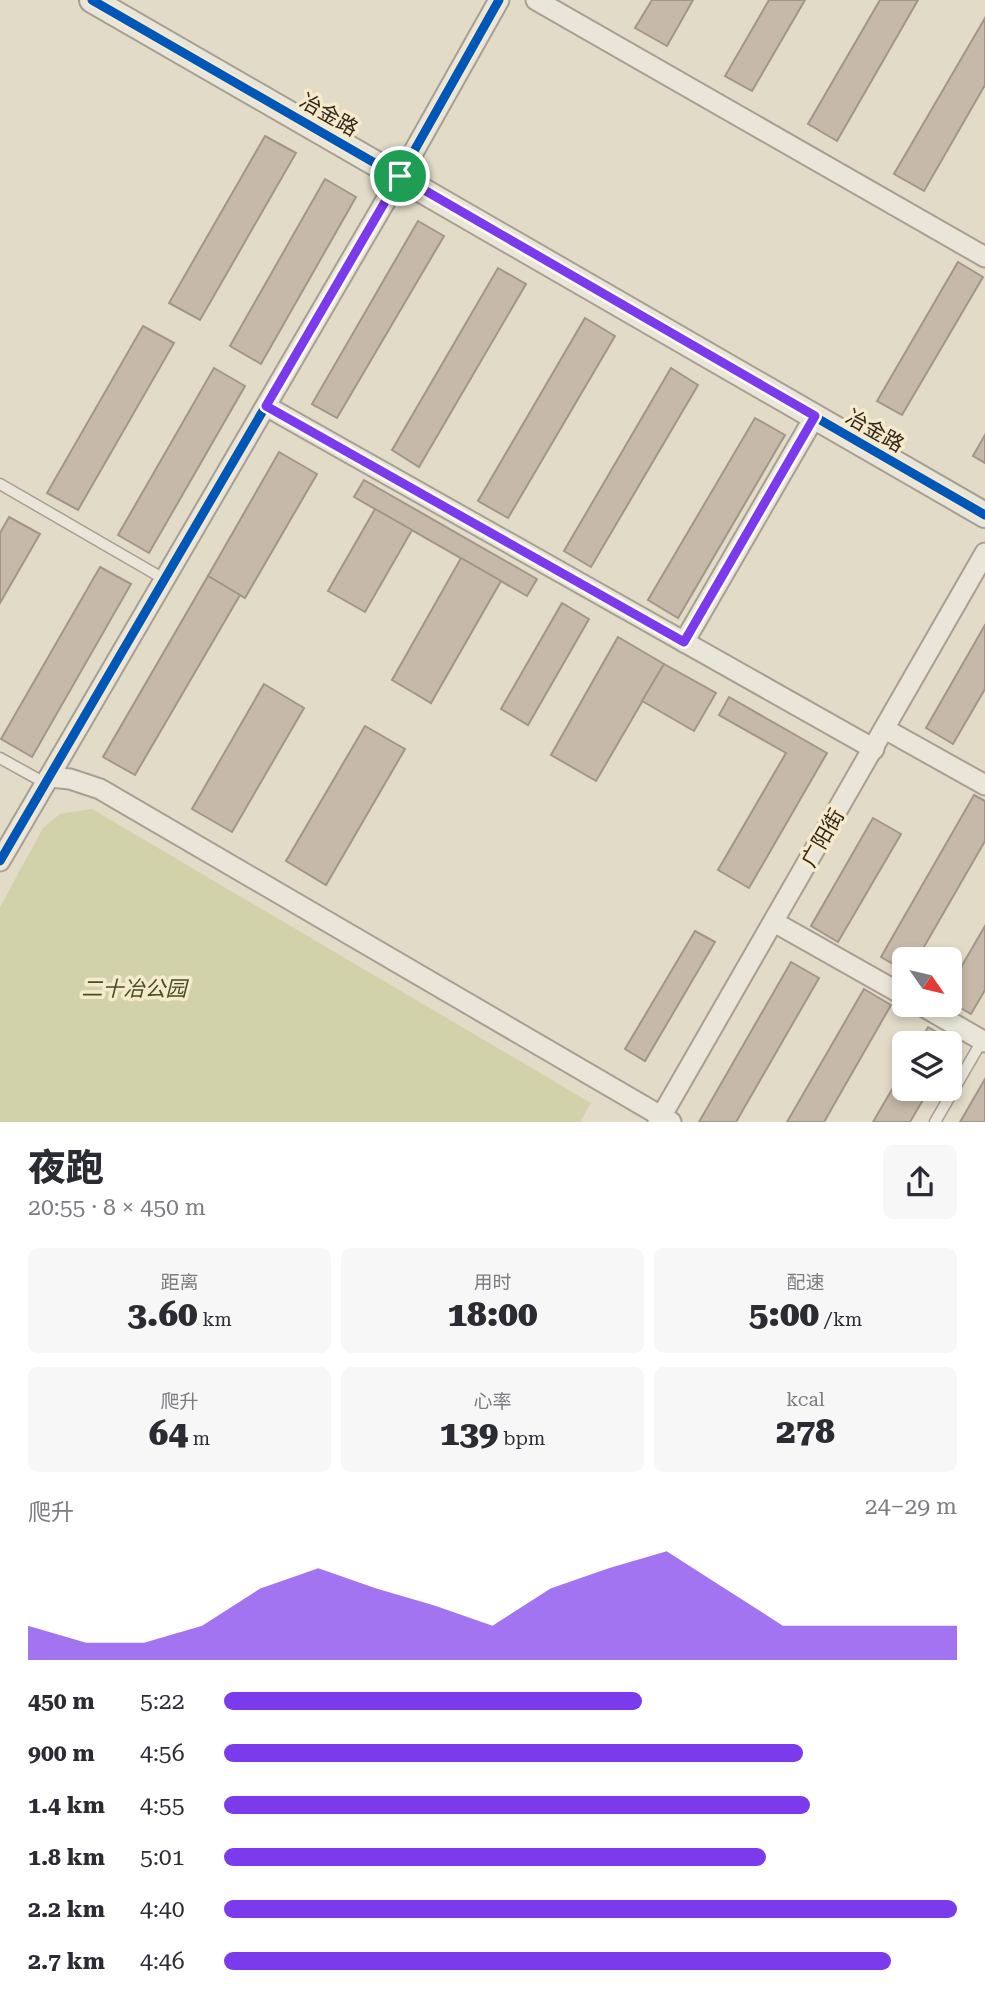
<!DOCTYPE html>
<html lang="zh">
<head>
<meta charset="utf-8">
<style>
	body { margin:0; font-family:"Roboto Serif","Noto Sans SC",serif; background:#f7f7f7; color:#2b2b33; height:100vh; display:flex; flex-direction:column; font-size:26px; white-space:nowrap }
	* { box-sizing:border-box; margin:0 }
	p { font-size:23px; color:#7c7c81 }
	.icon { flex:none; width:38px; height:38px; fill:none; stroke:currentColor; stroke-width:2; stroke-linecap:round; stroke-linejoin:round }
	.map { position:relative; height:1122px; overflow:hidden }
	.panel { display:flex; flex-direction:column; background:#fff; flex:1 }
	.panel>* { flex:none }
	.needle { width:46px; rotate:124deg }
	.fabs { position:absolute; left:892px; top:947px; display:grid; gap:14px }
	.fabs a { display:grid; place-items:center; width:70px; height:70px; border-radius:10px; background:#fff; box-shadow:0 4px 10px #0003; font-size:35px }
	.pin { position:absolute; display:grid; place-items:center; width:60px; height:60px; color:#fff; margin:-30px; border:4px solid #fff; border-radius:50%; box-shadow:0 2px 7px #0007 }
	.round { display:grid; place-items:center; flex:none; width:74px; height:74px; border-radius:10px; background:#f7f7f7 }
	.headline { display:flex; align-items:center; justify-content:space-between; height:119px; padding:0 28px }
	h1 { font-size:38px; font-weight:800; line-height:52px }
	.metrics { display:grid; grid-template-columns:repeat(3,1fr); gap:10px; height:119px; padding:7px 28px }
	.metrics div { display:grid; align-content:center; border-radius:10px; background:#f7f7f7; text-align:center }
	.metrics b { font-size:35px; font-weight:800 }
	.metrics small { font-size:19px; font-weight:400 }
	.metrics p { font-size:19px }
	.chart { height:196px; padding:14px 28px }
	.chart p { display:flex; justify-content:space-between }
	.chart svg { width:100%; height:126px; margin-top:7px; fill:#7c3aed; opacity:.7 }
	ul { padding:0 28px; list-style:none; font-size:23px }
	li { display:grid; grid-template-columns:112px 84px 1fr; align-items:center; height:52px }
	li i { height:18px; border-radius:9px; background:#7c3aed }
	.map>svg:first-child { display:block }
</style>
</head>
<body>
<div class="map">
<svg width="985" height="1122" viewBox="0 0 985 1122">
	<rect width="100%" height="100%" fill="#e2dbc8"/>
	<polygon fill="#d1d2aa" points="92,809 591,1103 580,1122 0,1122 0,907 43,828 60,814"/>
	<g fill="#c6b9a9" stroke="#a29688" stroke-width="2">
		<polygon points="652,0 693,0 667,46 635,28"/>
		<polygon points="769,0 805,0 752,91 725,76"/>
		<polygon points="880,0 918,0 837,141 808,124"/>
		<polygon points="985,18 985,85 924,191 894,174"/>
		<polygon points="265,136 296,153 200,320 169,303"/>
		<polygon points="325,179 356,197 261,364 230,346"/>
		<polygon points="418,221 444,236 337,418 312,404"/>
		<polygon points="958,262 983,277 902,415 877,401"/>
		<polygon points="498,268 526,284 419,467 392,450"/>
		<polygon points="585,318 615,336 508,518 478,501"/>
		<polygon points="143,326 174,343 78,510 47,493"/>
		<polygon points="214,368 245,386 149,553 118,535"/>
		<polygon points="671,368 698,385 591,567 564,551"/>
		<polygon points="755,418 785,435 678,618 648,600"/>
		<polygon points="985,435 985,463 973,456"/>
		<polygon points="279,452 317,474 245,598 208,576"/>
		<polygon points="364,480 537,579 527,596 354,497"/>
		<polygon points="375,509 412,530 365,612 328,591"/>
		<polygon points="9,517 40,534 0,603 0,533"/>
		<polygon points="461,558 501,581 431,703 392,680"/>
		<polygon points="100,567 131,584 32,757 1,739"/>
		<polygon points="208,576 240,595 135,775 103,757"/>
		<polygon points="562,603 589,619 528,725 501,709"/>
		<polygon points="985,625 985,689 953,744 926,728"/>
		<polygon points="618,637 664,664 596,781 551,755"/>
		<polygon points="664,664 716,693 694,731 642,701"/>
		<polygon points="264,684 304,708 232,832 192,809"/>
		<polygon points="729,697 827,753 749,888 718,870 786,753 719,715"/>
		<polygon points="365,726 405,749 326,885 286,861"/>
		<polygon points="974,795 985,801 985,841 917,959 905,959 905,971 881,957"/>
		<polygon points="873,818 901,834 838,942 811,926"/>
		<polygon points="985,926 985,990 971,1014 950,1002 950,986"/>
		<polygon points="695,931 715,942 645,1061 625,1049"/>
		<polygon points="791,962 819,978 736,1122 699,1122"/>
		<polygon points="864,989 891,1005 824,1122 787,1122"/>
		<polygon points="928,1027 956,1043 950,1053 950,1043 919,1043"/>
		<polygon points="905,1067 905,1088 930,1088 910,1122 873,1122"/>
		<polygon points="985,1079 985,1122 960,1122"/>
	</g>
	<g fill="none" stroke-linecap="round" stroke-linejoin="round">
		<g stroke="#a79f92" stroke-width="13">
			<g id="service">
				<polyline points="0,484 164,579"/>
				<polyline points="0,758 45,783"/>
				<polyline points="935,1122 983,1039"/>
			</g>
		</g>
		<g stroke="#a79f92" stroke-width="23">
			<g id="minor">
				<polyline points="536,0 985,257"/>
				<polyline points="266,406 874,749"/>
				<polyline points="684,642 815,416"/>
				<polyline points="885,729 985,785"/>
				<polyline points="49,777 70,779 100,789 671,1122"/>
				<polyline points="0,861 400,176 499,0"/>
				<polyline points="774,922 905,996"/>
				<polyline points="919,1004 985,1042"/>
				<polyline points="658,1122 985,553"/>
			</g>
		</g>
		<g stroke="#a79f92" stroke-width="28">
			<polyline id="tertiary" points="92,0 985,515"/>
		</g>
		<use href="#service" stroke="#eae5d9" stroke-width="10"/>
		<use href="#minor" stroke="#eae5d9" stroke-width="19"/>
		<use href="#tertiary" stroke="#eae5d9" stroke-width="24"/>
		<g stroke="#f5eacc" stroke-width="13">
			<g id="cycleway">
				<polyline points="92,0 985,515"/>
				<polyline points="0,861 400,176 499,0"/>
			</g>
		</g>
		<use href="#cycleway" stroke="#0057b8" stroke-width="9"/>
	</g>
	<g fill="none" stroke-linecap="round" stroke-linejoin="round">
		<g stroke="#fff" stroke-width="14">
			<polygon id="route" points="400,176 815,416 684,642 266,406"/>
		</g>
		<use href="#route" stroke="#7c3aed" stroke-width="9"/>
	</g>
	<g text-anchor="middle" stroke-width="7" stroke-linejoin="round" paint-order="stroke">
		<g font-size="21" fill="#34281b" stroke="#f5eacc">
			<text transform="translate(329 115) rotate(30)" y="7">冶金路</text>
			<text transform="translate(875 431) rotate(30)" y="7">冶金路</text>
			<text transform="translate(823 838) rotate(-60)" y="7">广阳街</text>
		</g>
		<g font-size="21" font-style="italic" fill="#445022" stroke="#f5eacc">
			<text x="134" y="996">二十冶公园</text>
		</g>
	</g>
</svg>
<div class="fabs">
<a><svg class="needle" viewBox="-14 -14 28 28"><path d="M0-13l5 13h-10z" fill="#e53935"/><path d="M0 13l5-13h-10z" fill="#7c7c81"/></svg></a>
<a><svg class="icon" aria-label="layers" viewBox="0 0 24 24"><path d="M12 4l9 5-9 5-9-5zM3 14l9 5 9-5"/></svg></a>
</div>
<div class="pin" style="left:400px;top:176px;background:#1e9e55"><svg class="icon" aria-label="arrive" viewBox="0 0 24 24"><path d="M6 21V4h12l-3 4 3 4H6"/></svg></div>
</div>
<section class="panel">
<div class="headline"><div><h1>夜跑</h1><p>20:55 · 8 × 450 m</p></div><a class="round"><svg class="icon" aria-label="share" viewBox="0 0 24 24"><path d="M12 15V3M7 8l5-5 5 5M5 13v7h14v-7"/></svg></a></div>
<div class="metrics">
<div><p>距离</p><b>3.60<small> km</small></b></div>
<div><p>用时</p><b>18:00</b></div>
<div><p>配速</p><b>5:00<small> /km</small></b></div>
</div>
<div class="metrics">
<div><p>爬升</p><b>64<small> m</small></b></div>
<div><p>心率</p><b>139<small> bpm</small></b></div>
<div><p>kcal</p><b>278</b></div>
</div>
<div class="chart"><p><span>爬升</span>24–29 m</p>
<svg viewBox="0 0 160 44" preserveAspectRatio="none"><path d="M0 44V32L10 38L20 38L30 32L40 19L50 12L60 19L70 25L80 32L90 19L100 12L110 6L120 19L130 32L140 32L150 32L160 32V44z"/></svg>
</div>
<ul>
<li><b>450 m</b>5:22<i style="width:57%"></i></li>
<li><b>900 m</b>4:56<i style="width:79%"></i></li>
<li><b>1.4 km</b>4:55<i style="width:80%"></i></li>
<li><b>1.8 km</b>5:01<i style="width:74%"></i></li>
<li><b>2.2 km</b>4:40<i style="width:100%"></i></li>
<li><b>2.7 km</b>4:46<i style="width:91%"></i></li>
</ul>
</section>
</body>
</html>
